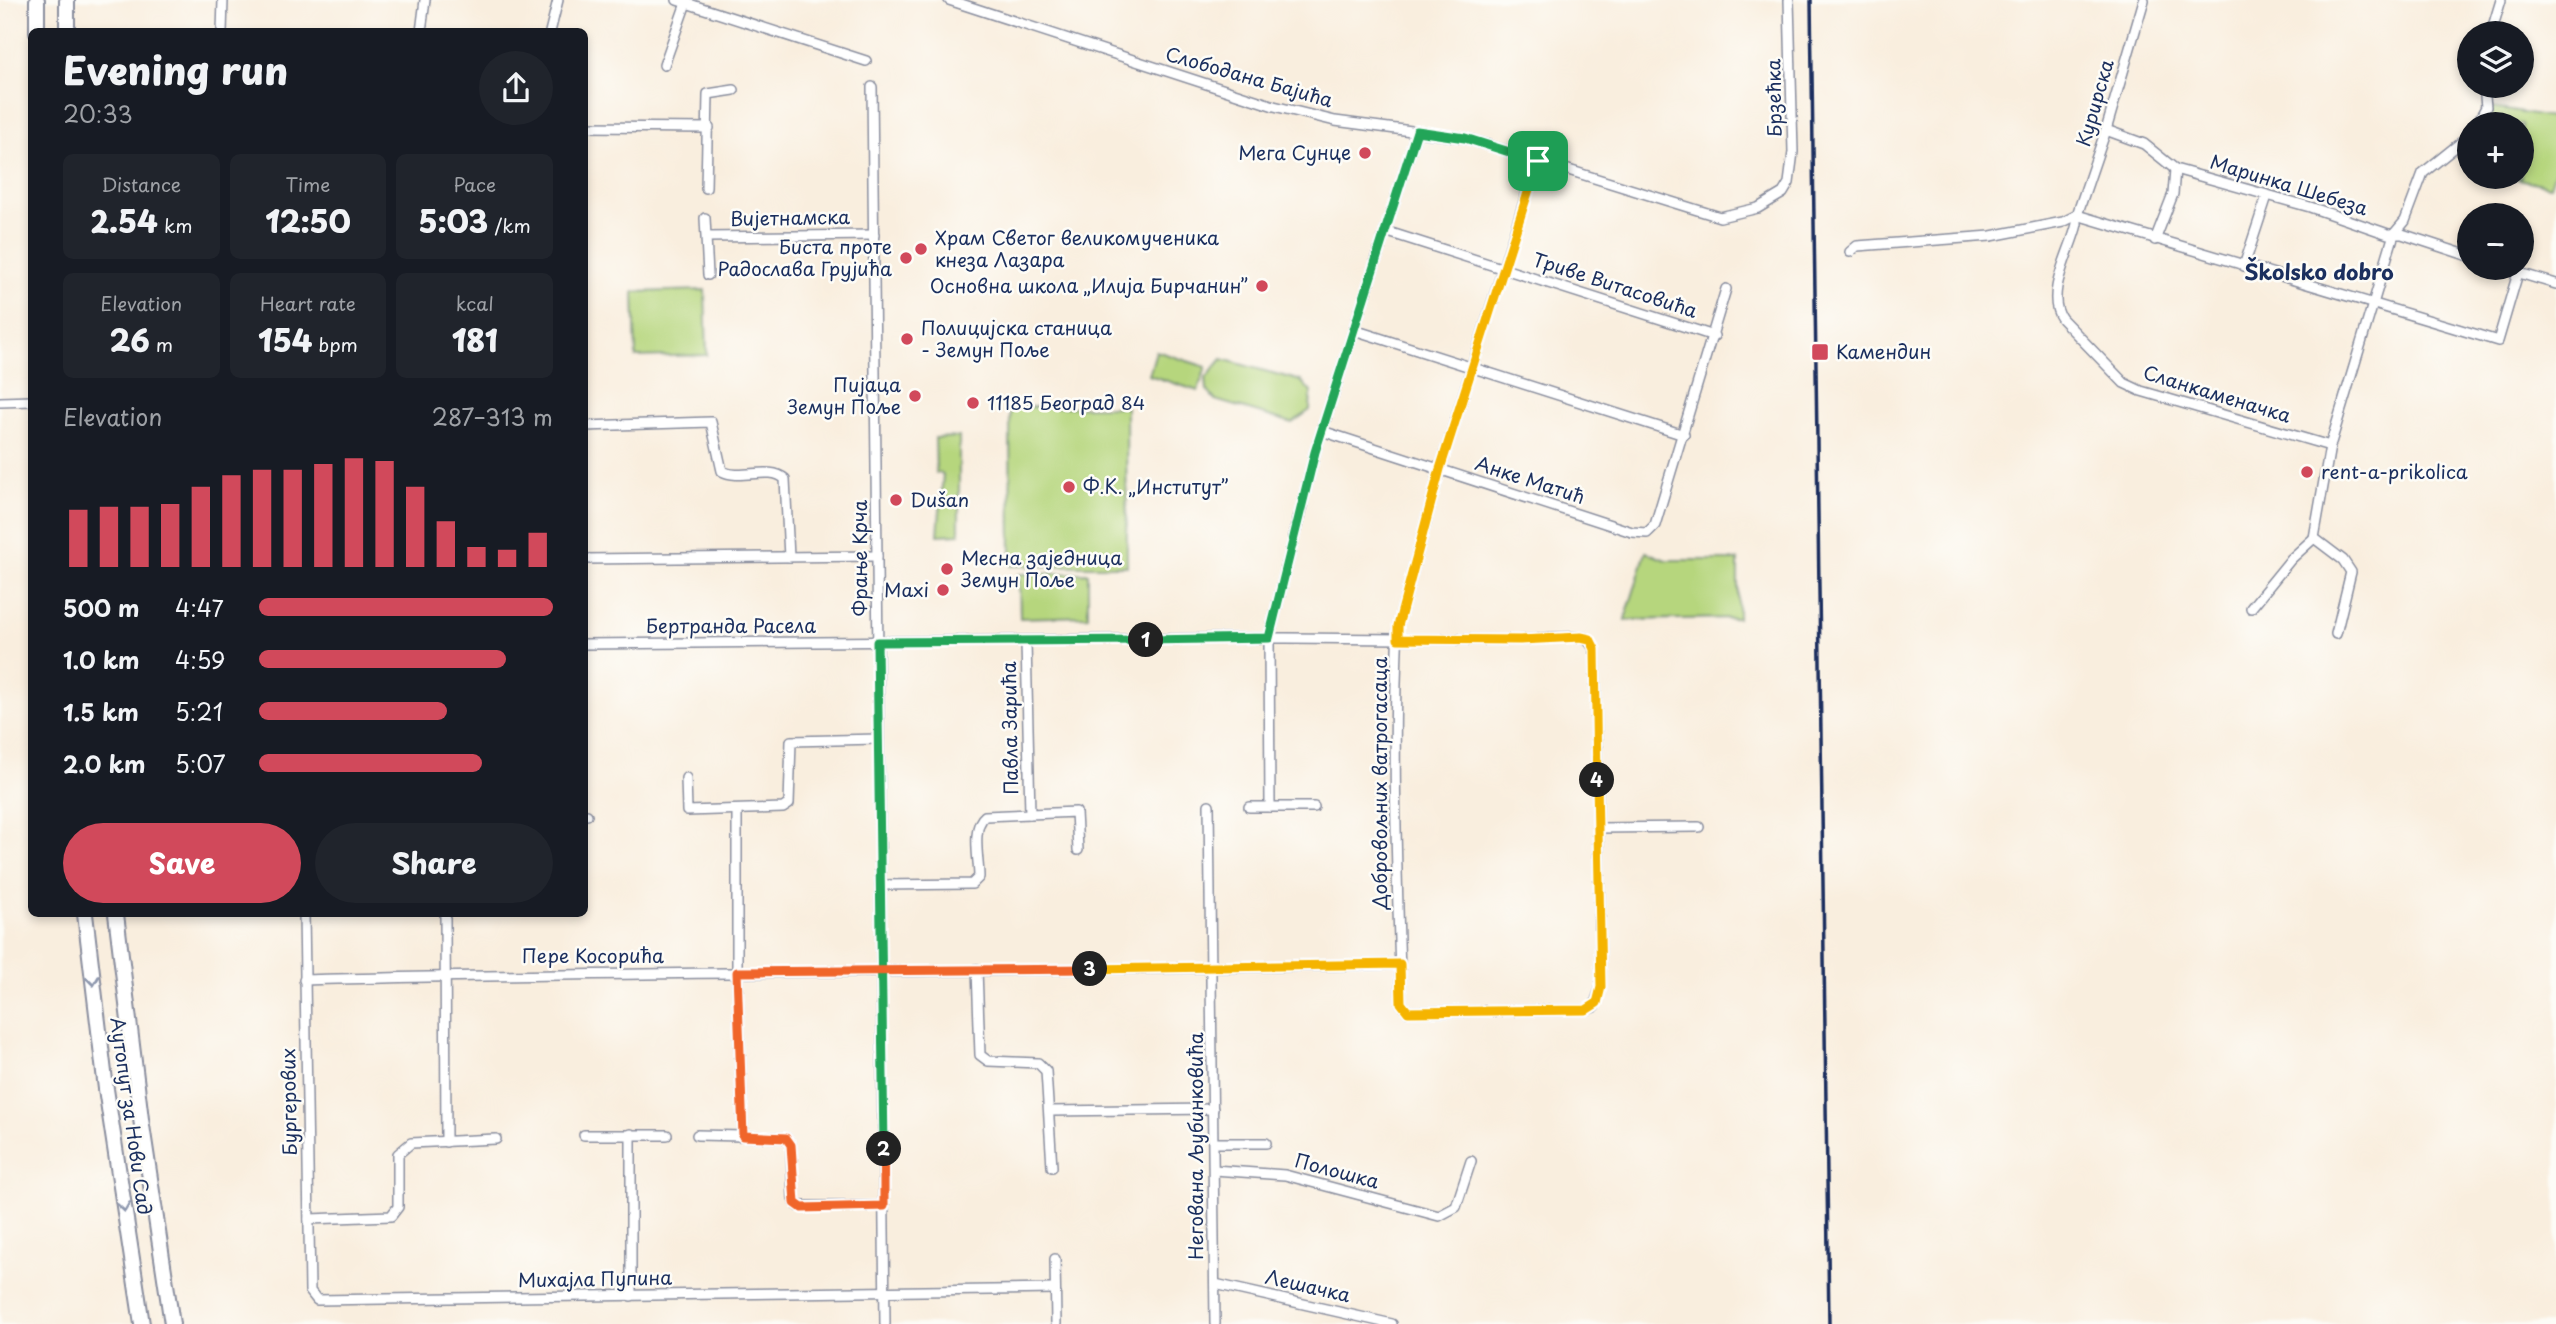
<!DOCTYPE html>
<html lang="en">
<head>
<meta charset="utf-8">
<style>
	body { margin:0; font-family:"Playpen Sans",sans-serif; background:#20242c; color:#f1f3f6; height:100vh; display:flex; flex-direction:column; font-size:26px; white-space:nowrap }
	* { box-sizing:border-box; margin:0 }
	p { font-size:23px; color:#9ea1a6 }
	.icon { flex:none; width:38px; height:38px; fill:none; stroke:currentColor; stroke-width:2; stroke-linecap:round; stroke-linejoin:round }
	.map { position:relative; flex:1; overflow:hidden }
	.sheet { position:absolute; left:28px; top:28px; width:560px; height:889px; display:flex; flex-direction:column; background:#171b24; border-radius:10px; box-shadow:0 4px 10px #0003 }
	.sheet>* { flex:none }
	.controls { position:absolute; left:2457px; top:21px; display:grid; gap:14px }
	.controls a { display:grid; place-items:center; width:77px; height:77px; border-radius:50%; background:#171b24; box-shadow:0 4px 10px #0003; font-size:35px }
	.pin { position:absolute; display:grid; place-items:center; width:60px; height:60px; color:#fff; margin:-30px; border-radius:14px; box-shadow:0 4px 10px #0006 }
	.km { position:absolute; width:35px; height:35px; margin:-18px; border-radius:50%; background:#222; color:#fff; font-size:19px; line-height:35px; text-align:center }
	.round { display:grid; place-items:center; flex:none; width:74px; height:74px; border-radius:37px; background:#20242c }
	.head { display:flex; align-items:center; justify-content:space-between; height:119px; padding:0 35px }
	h1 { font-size:38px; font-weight:800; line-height:52px }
	.figures { display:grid; grid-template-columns:repeat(3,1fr); gap:10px; height:119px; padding:7px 35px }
	.figures div { display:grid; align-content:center; border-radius:10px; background:#20242c; text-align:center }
	.figures b { font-size:30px; font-weight:800 }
	.figures small { font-size:19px; font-weight:400 }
	.figures p { font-size:19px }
	.chart { height:196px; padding:14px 35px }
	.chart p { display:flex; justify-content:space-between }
	.chart svg { width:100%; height:126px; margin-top:7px; stroke:#d1495b; stroke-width:6 }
	.action { display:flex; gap:14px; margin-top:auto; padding:14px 35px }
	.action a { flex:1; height:80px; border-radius:42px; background:#d1495b; color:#fff; font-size:28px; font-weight:800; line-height:80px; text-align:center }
	.action a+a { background:#20242c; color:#f1f3f6 }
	ul { padding:0 35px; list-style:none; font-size:23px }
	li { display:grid; grid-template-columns:112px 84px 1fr; align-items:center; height:52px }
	li i { height:18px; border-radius:9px; background:#d1495b }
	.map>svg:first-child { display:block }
</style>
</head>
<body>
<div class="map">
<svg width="2556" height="1324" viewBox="0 0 2556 1324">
	<rect width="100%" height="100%" fill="#fdfcf7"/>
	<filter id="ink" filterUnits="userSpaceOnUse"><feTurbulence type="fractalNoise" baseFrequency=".0143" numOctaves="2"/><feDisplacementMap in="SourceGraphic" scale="14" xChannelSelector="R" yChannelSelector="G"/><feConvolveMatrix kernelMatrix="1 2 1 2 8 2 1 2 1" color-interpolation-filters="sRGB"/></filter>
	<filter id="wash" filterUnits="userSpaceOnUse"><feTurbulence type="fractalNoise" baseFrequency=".00686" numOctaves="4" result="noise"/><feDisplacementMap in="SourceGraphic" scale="28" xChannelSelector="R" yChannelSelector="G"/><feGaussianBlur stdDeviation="1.57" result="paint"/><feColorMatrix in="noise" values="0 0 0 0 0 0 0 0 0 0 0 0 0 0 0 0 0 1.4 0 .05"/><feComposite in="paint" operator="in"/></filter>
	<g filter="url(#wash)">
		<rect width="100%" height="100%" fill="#f9eede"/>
		<g fill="#b6d67d" stroke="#68826e" stroke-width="2">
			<polygon points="2494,108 2556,119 2556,168 2550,186 2510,177 2522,177 2522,124 2480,124 2489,109"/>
			<polygon points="705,290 707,355 636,357 634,292"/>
			<polygon points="1156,351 1206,367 1198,391 1149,375"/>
			<polygon points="1222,359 1301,381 1311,392 1310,410 1292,423 1215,400 1207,390 1206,378"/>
			<polygon points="1010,407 1126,407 1127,566 1011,566"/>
			<polygon points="959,437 959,534 938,535 943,474 936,473 935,438"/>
			<polygon points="1646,552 1666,560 1738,560 1738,618 1625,620"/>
			<polygon points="1088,573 1088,616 1020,618 1019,574"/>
		</g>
	</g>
	<g filter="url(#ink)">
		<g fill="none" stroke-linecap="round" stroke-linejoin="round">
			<g stroke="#8a8e9e" stroke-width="12">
				<g id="minor">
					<polyline points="677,0 866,61"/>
					<polyline points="949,0 1274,106 1335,121 1465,138 1720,217 1758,208 1783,193 1789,183 1793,152 1789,0"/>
					<polyline points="222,32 223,0"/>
					<polyline points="421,32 425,0"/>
					<polyline points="550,32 558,0"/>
					<polyline points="2491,33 2501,0"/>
					<polyline points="664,65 686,3"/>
					<polyline points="872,87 885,1324"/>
					<polyline points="2477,124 2486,107 2484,86"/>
					<polyline points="584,127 709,128"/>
					<polyline points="2106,130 2144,144 2175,169 2310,207 2388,234 2402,234 2469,256"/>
					<polyline points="706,188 708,94 734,90"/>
					<polyline points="2077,215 2498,341 2518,273"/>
					<path d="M2077,215V224C2071,251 2044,295 2062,319L2124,383L2141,391L2330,446"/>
					<polyline points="705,218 708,275"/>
					<polyline points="1385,231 1714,336"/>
					<polyline points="707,237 874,235"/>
					<polyline points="2155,240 2173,194 2175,169"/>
					<polyline points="1850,252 1857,246 1991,236 2063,222 2077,215 2106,130 2144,0"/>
					<polyline points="2244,266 2267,196"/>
					<polyline points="2503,268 2556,284"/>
					<polyline points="1354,330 1684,435"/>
					<polyline points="0,402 32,401"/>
					<path d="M584,426L711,422L722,471C740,481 770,465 785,479L789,557"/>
					<polyline points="1322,431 1632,532 1647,533 1655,525 1726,289"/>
					<polyline points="584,559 877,556"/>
					<polyline points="2251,608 2291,559 2314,538"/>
					<polyline points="2336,634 2351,572 2343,560 2314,538 2330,446 2394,234 2405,221 2423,173 2469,136"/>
					<path d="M584,644L1269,638H1286C1363,639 1440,639 1517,640C1539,640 1564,634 1586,638L1595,649L1601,987L1594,1007L1586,1010L1408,1012L1401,1003C1397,878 1392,751 1398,626L1440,469L1537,161"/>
					<polyline points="686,778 687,811 783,808 789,804 791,741 879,739"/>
					<polyline points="1209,805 1215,1324"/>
					<polyline points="1249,807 1314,807"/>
					<polyline points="1270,807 1269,638 1315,452 1417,131"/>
					<polyline points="737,810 737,972 743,1136 786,1138 791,1145 793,1199 798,1206 884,1206"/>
					<polyline points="1030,814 1076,812 1078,850"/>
					<polyline points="584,815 587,815"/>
					<polyline points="1598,828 1699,827"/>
					<path d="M880,885L972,884L979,877C979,860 971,827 985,816L1030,814L1026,642"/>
					<polyline points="304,914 310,1291 317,1300 1055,1289"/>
					<polyline points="445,914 446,1142"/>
					<polyline points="977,969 980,1055 988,1061 1038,1063 1046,1071 1052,1167"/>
					<path d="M304,980C669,970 1035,973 1400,964"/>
					<polyline points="1051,1111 1213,1109"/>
					<polyline points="631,1134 631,1296"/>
					<polyline points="584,1135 667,1135"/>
					<polyline points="697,1135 743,1136"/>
					<polyline points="1214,1143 1266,1143"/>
					<polyline points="1214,1170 1285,1175 1439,1216 1456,1207 1471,1161"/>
					<polyline points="309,1219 391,1216 398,1207 398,1154 411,1143 496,1139"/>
					<polyline points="1055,1259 1056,1324"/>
					<polyline points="1215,1284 1392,1324"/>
				</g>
			</g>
			<g stroke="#8a8e9e" stroke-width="18">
				<g id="primary">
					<polyline points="37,0 37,32"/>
					<polyline points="67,0 67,32"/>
					<polyline points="85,914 106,1089 142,1324"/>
					<polyline points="116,914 141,1119 172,1324"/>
				</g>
			</g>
			<use href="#minor" stroke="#fff" stroke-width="9"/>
			<use href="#primary" stroke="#fff" stroke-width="14"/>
			<polyline stroke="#1b2f5e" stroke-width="3.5" points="1811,0 1829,1324"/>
		</g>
		<defs><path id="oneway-chevron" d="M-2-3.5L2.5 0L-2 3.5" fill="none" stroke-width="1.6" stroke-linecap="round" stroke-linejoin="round" transform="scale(1.75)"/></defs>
		<g stroke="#8d97ae">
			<use href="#oneway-chevron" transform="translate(93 981) rotate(83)"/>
			<use href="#oneway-chevron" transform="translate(124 1207) rotate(82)"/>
		</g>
	</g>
	<g fill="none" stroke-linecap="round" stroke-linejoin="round" filter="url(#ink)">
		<g stroke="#fff" stroke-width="14">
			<polyline id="split-1" points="1146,640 1269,638 1315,452 1417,131 1465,138 1538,161"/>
		</g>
		<g stroke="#fff" stroke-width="14">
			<polyline id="split-2" points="884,1149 877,642 1146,640"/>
		</g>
		<g stroke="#fff" stroke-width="14">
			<polyline id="split-3" points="884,1149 884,1206 802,1208 795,1203 791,1145 786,1138 743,1136 737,972 1090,969"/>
		</g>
		<g stroke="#fff" stroke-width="14">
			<polyline id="split-4" points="1090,969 1400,964 1401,1003 1408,1012 1586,1010 1597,1003 1601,987 1597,780"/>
		</g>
		<g stroke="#fff" stroke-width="14">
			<polyline id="split-5" points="1538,161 1440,469 1398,626 1398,639 1520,640 1581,637 1590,639 1595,649 1597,780"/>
		</g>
		<use href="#split-1" stroke="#22a559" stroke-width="9"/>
		<use href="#split-2" stroke="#22a559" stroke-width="9"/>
		<use href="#split-3" stroke="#f0652b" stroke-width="9"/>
		<use href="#split-4" stroke="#f5b400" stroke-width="9"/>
		<use href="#split-5" stroke="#f5b400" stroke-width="9"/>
	</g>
	<g fill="#d1495b" stroke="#fdfcf7" stroke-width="2.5">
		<circle cx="1365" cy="153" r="7"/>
		<circle cx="921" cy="249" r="7"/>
		<circle cx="906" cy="258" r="7"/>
		<circle cx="1262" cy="286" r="7"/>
		<circle cx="907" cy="339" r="7"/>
		<rect x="1811" y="343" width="18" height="18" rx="3.5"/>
		<circle cx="915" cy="396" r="7"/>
		<circle cx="973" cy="403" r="7"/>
		<circle cx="2307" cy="472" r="7"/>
		<circle cx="1069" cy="487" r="7"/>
		<circle cx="896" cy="500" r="7"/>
		<circle cx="947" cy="569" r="7"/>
		<circle cx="943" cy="590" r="7"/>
	</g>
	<g text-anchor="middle" stroke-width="5" stroke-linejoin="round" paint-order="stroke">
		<g font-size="19" fill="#1b2f5e" stroke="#fdfcf7">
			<text transform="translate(1249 77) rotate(16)" y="7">Слободана Бајића</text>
			<text transform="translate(1774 98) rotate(-91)" y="7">Брзећка</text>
			<text transform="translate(2095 103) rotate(-74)" y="7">Курирска</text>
			<text transform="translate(2289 185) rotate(17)" y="7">Маринка Шебеза</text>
			<text transform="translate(790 218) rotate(-1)" y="7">Вијетнамска</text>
			<text transform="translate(1615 285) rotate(18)" y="7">Триве Витасовића</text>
			<text transform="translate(2217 394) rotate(17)" y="7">Сланкаменачка</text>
			<text transform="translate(1530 480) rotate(18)" y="7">Анке Матић</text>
			<text transform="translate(860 558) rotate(-90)" y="7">Фрање Крча</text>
			<text x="731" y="633">Бертранда Расела</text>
			<text transform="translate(1010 728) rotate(-91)" y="7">Павла Зарића</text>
			<text transform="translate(1380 783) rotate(-90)" y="7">Добровољних ватрогасаца</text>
			<text x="593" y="963">Пере Косорића</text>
			<text transform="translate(289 1102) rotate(-91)" y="7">Бургерових</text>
			<text transform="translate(131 1116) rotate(82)" y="7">Аутопут за Нови Сад</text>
			<text transform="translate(1196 1146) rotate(-90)" y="7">Негована Љубинковића</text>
			<text transform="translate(1337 1171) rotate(15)" y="7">Полошка</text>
			<text transform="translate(595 1279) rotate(-1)" y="7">Михајла Пупина</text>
			<text transform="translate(1308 1286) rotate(13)" y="7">Лешачка</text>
		</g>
		<g font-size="19" fill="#1b2f5e" stroke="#fdfcf7" text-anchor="start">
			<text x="1351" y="160" text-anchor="end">Мега Сунце</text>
			<text x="935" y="245">Храм Светог великомученика<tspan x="935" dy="22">кнеза Лазара</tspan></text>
			<text x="892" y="254" text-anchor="end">Биста проте<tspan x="892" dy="22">Радослава Грујића</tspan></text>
			<text x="1248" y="293" text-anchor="end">Основна школа „Илија Бирчанин”</text>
			<text x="921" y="335">Полицијска станица<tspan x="921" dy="22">- Земун Поље</tspan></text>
			<text x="1836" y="359">Камендин</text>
			<text x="901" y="392" text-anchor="end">Пијаца<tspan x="901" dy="22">Земун Поље</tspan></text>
			<text x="987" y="410">11185 Београд 84</text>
			<text x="2321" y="479">rent-a-prikolica</text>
			<text x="1083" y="494">Ф.К. „Институт”</text>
			<text x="910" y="507">Dušan</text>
			<text x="961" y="565">Месна заједница<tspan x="961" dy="22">Земун Поље</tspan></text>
			<text x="929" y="597" text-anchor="end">Maxi</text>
		</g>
		<g font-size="21" font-weight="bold" fill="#1b2f5e" stroke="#fdfcf7">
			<text x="2319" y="280">Školsko dobro</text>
		</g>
	</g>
</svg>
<div class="controls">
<a><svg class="icon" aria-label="layers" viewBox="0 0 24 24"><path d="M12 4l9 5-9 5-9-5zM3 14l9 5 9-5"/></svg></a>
<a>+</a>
<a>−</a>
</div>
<div class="pin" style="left:1538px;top:161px;background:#1e9e55"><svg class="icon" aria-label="arrive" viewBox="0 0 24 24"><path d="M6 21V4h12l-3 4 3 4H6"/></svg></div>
<b class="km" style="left:1146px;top:640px">1</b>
<b class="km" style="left:884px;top:1149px">2</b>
<b class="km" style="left:1090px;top:969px">3</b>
<b class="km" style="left:1597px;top:780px">4</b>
<section class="sheet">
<div class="head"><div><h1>Evening run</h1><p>20:33</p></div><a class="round"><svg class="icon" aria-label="share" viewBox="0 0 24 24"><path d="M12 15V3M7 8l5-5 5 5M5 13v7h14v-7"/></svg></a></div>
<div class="figures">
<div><p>Distance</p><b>2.54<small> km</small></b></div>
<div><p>Time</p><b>12:50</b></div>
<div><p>Pace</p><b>5:03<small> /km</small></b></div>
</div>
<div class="figures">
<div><p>Elevation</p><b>26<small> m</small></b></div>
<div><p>Heart rate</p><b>154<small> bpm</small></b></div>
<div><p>kcal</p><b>181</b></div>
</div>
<div class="chart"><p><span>Elevation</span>287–313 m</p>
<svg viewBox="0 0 160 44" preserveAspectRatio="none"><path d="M5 44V24M15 44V23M25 44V23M35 44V22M45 44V16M55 44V12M65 44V10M75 44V10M85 44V8M95 44V6M105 44V7M115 44V16M125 44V28M135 44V37M145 44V38M155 44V32"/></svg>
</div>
<ul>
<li><b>500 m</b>4:47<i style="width:100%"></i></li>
<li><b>1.0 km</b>4:59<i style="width:84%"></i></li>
<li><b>1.5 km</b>5:21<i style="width:64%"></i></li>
<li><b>2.0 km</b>5:07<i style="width:76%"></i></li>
</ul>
<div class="action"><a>Save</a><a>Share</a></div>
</section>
</div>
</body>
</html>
